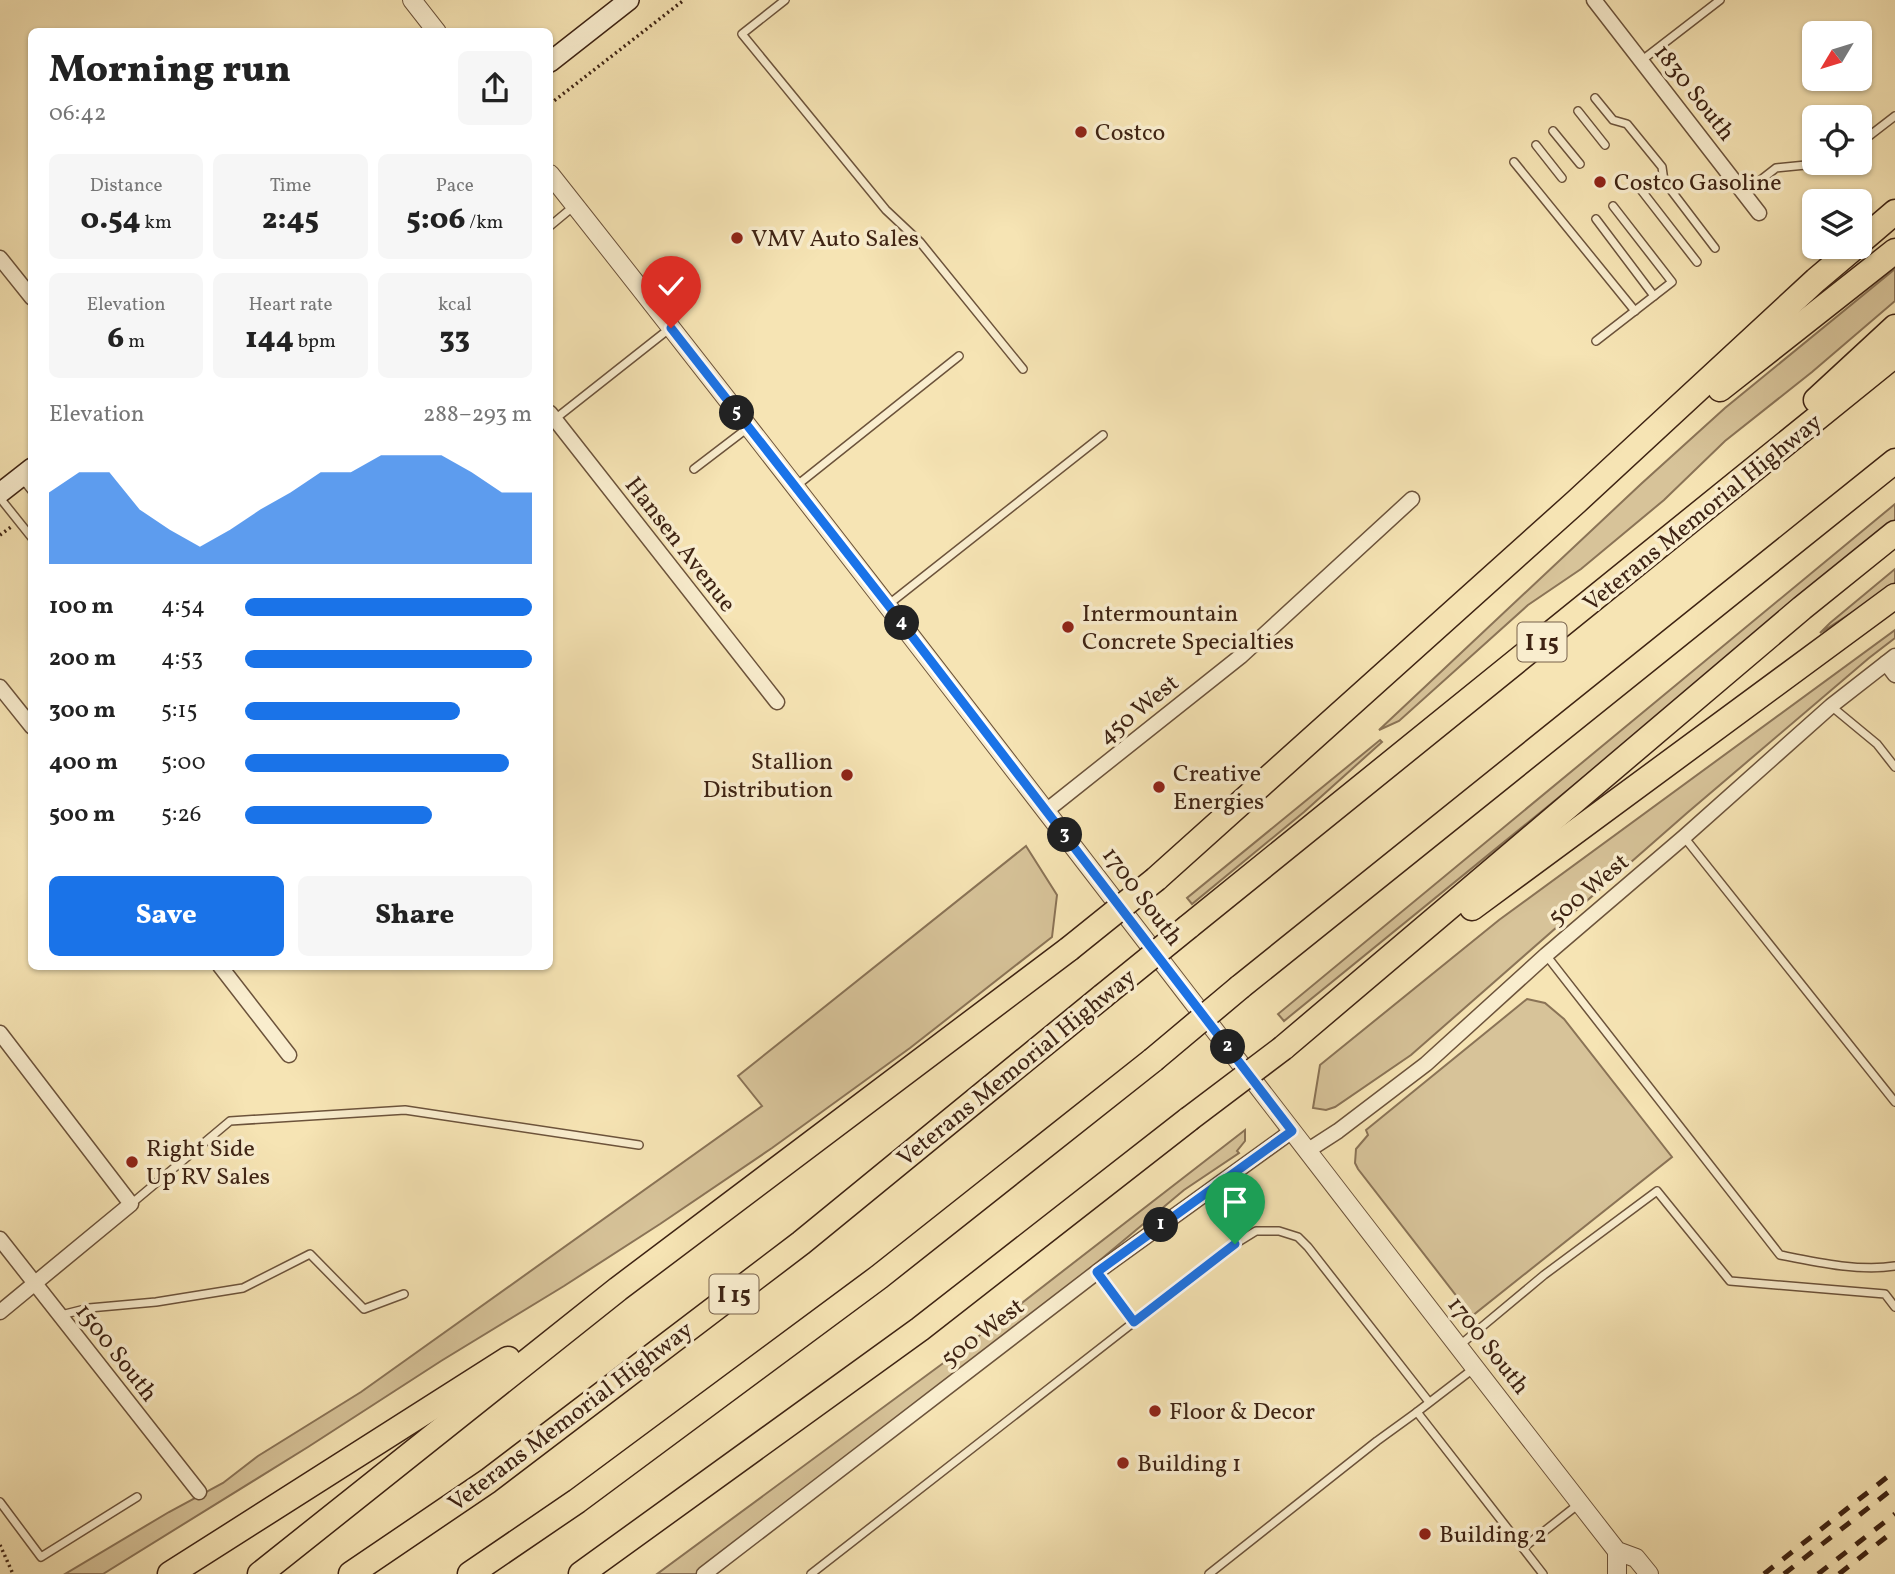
<!DOCTYPE html>
<html lang="en">
<head>
<meta charset="utf-8">
<style>
	body { margin:0; font-family:Vollkorn,serif; background:#f6f6f6; color:#222; height:100vh; display:flex; flex-direction:column; font-size:26px; white-space:nowrap }
	* { box-sizing:border-box; margin:0 }
	p { font-size:23px; color:#767676 }
	.icon { flex:none; width:38px; height:38px; fill:none; stroke:currentColor; stroke-width:2; stroke-linecap:round; stroke-linejoin:round }
	.map { position:relative; flex:1; overflow:hidden }
	.side { position:absolute; left:28px; top:28px; width:525px; height:942px; display:flex; flex-direction:column; background:#fff; border-radius:10px; box-shadow:0 2px 5px #0004 }
	.side>* { flex:none }
	.needle { width:46px; rotate:232deg }
	.fabs { position:absolute; left:1802px; top:21px; display:grid; gap:14px }
	.fabs a { display:grid; place-items:center; width:70px; height:70px; border-radius:10px; background:#fff; box-shadow:0 2px 5px #0004; font-size:35px }
	.pin { position:absolute; display:grid; place-items:center; width:60px; height:60px; color:#fff; margin:-72px -30px; border-radius:50% 50% 50% 0; rotate:-45deg; box-shadow:0 0 7px #0007 }
	.pin .icon { rotate:45deg }
	.km { position:absolute; width:35px; height:35px; margin:-18px; border-radius:50%; background:#222; color:#fff; font-size:19px; line-height:35px; text-align:center }
	.round { display:grid; place-items:center; flex:none; width:74px; height:74px; border-radius:10px; background:#f6f6f6 }
	.headline { display:flex; align-items:center; justify-content:space-between; height:119px; padding:0 21px }
	h1 { font-size:38px; font-weight:800; line-height:52px }
	.figures { display:grid; grid-template-columns:repeat(3,1fr); gap:10px; height:119px; padding:7px 21px }
	.figures div { display:grid; align-content:center; border-radius:10px; background:#f6f6f6; text-align:center }
	.figures b { font-size:30px; font-weight:800 }
	.figures small { font-size:19px; font-weight:400 }
	.figures p { font-size:19px }
	.chart { height:196px; padding:14px 21px }
	.chart p { display:flex; justify-content:space-between }
	.chart svg { width:100%; height:126px; margin-top:7px; fill:#1a73e8; opacity:.7 }
	.button { display:flex; gap:14px; margin-top:auto; padding:14px 21px }
	.button a { flex:1; height:80px; border-radius:10px; background:#1a73e8; color:#fff; font-size:28px; font-weight:800; line-height:80px; text-align:center }
	.button a+a { background:#f6f6f6; color:#222 }
	ul { padding:0 21px; list-style:none; font-size:23px }
	li { display:grid; grid-template-columns:112px 84px 1fr; align-items:center; height:52px }
	li i { height:18px; border-radius:9px; background:#1a73e8 }
	.map>svg:first-child { display:block }
</style>
</head>
<body>
<div class="map">
<svg width="1895" height="1574" viewBox="0 0 1895 1574">
	<rect width="100%" height="100%" fill="#f6e4b4"/>
	<filter id="stains"><feTurbulence type="fractalNoise" baseFrequency=".00286" numOctaves="4"/><feColorMatrix values="0 0 0 0 .2 0 0 0 0 .09 0 0 0 0 .02 0 0 0 .5 -.17"/></filter>
	<radialGradient id="worn" r=".72"><stop offset=".6" stop-color="#630" stop-opacity="0"/><stop offset="1" stop-color="#630" stop-opacity=".3"/></radialGradient>
	<g fill="#d7c399" stroke="#8a7356" stroke-width="2">
		<polygon points="1895,269 1895,301 1812,372 1725,441 1664,500 1581,569 1528,605 1399,721 1379,730 1641,484 1725,408"/>
		<polygon points="1895,504 1895,524 1284,1021 1278,1014"/>
		<polygon points="1895,569 1895,585 1820,633 1830,623"/>
		<polygon points="1895,630 1895,638 1869,658 1687,813 1411,1055 1335,1107 1326,1110 1313,1108 1320,1065 1499,920"/>
		<polygon points="1380,740 1382,742 1304,812 1192,904 1187,898"/>
		<polygon points="1026,846 1057,895 1052,937 910,1048 772,1148 660,1224 564,1286 441,1361 308,1447 103,1574 65,1574 169,1512 223,1483 258,1456 361,1392 762,1106 738,1076"/>
		<polygon points="1527,999 1545,1003 1564,1019 1672,1157 1472,1316 1358,1169 1355,1163 1356,1149 1368,1135 1366,1130"/>
		<polygon points="1245,1130 1245,1141 1237,1151 1239,1153 1184,1190 1081,1276 700,1574 657,1574 961,1350"/>
	</g>
	<g fill="none" stroke-linecap="round" stroke-linejoin="round">
		<g stroke="#6c533b" stroke-width="10">
			<g id="service">
				<polyline points="785,0 742,34 886,210 920,242 1023,369"/>
				<polyline points="1641,61 1720,0"/>
				<polyline points="1595,98 1613,120 1627,124 1662,167 1664,181 1715,248"/>
				<polyline points="1578,111 1605,145"/>
				<polyline points="1553,131 1580,164"/>
				<polyline points="1860,143 1895,116"/>
				<polyline points="1536,145 1562,178"/>
				<polyline points="1514,162 1635,311"/>
				<polyline points="1638,186 1697,262"/>
				<polyline points="1744,193 1776,168 1826,163"/>
				<polyline points="1596,219 1654,296"/>
				<polyline points="550,226 574,206"/>
				<polyline points="1596,341 1672,282 1613,206"/>
				<polyline points="555,419 669,329"/>
				<polyline points="694,469 749,427"/>
				<polyline points="21,477 32,491"/>
				<polyline points="796,486 959,356"/>
				<polyline points="0,498 32,538"/>
				<polyline points="889,604 1103,435"/>
				<polyline points="1831,706 1877,744 1895,767"/>
				<polyline points="1684,837 1895,1102"/>
				<path d="M1546,955L1780,1255C1815,1262 1860,1272 1895,1266"/>
				<polyline points="131,1204 230,1121 405,1110 639,1145"/>
				<polyline points="61,1315 89,1308 156,1302 243,1288 310,1254 364,1309 404,1294"/>
				<polyline points="1134,1322 1235,1244 1256,1231 1279,1231 1298,1237 1308,1247 1429,1402"/>
				<polyline points="1460,1345 1544,1275 1657,1191 1730,1281 1885,1294 1895,1307"/>
				<polyline points="1473,1369 1417,1412 1543,1574"/>
				<polyline points="0,1502 41,1557 137,1497"/>
				<polyline points="1523,1548 1580,1503"/>
				<polyline points="811,1574 1134,1322 1097,1272"/>
				<polyline points="1209,1574 1377,1441 1417,1412"/>
			</g>
		</g>
		<g stroke="#6c533b" stroke-width="17">
			<g id="minor">
				<polyline points="1594,0 1759,213"/>
				<polyline points="0,258 32,298"/>
				<polyline points="550,413 777,702"/>
				<polyline points="1886,663 1895,675"/>
				<polyline points="0,687 32,727"/>
				<polyline points="1046,811 1241,656 1412,499"/>
				<polyline points="220,966 289,1055"/>
				<polyline points="0,1033 131,1204 0,1312"/>
				<polyline points="1307,1151 1338,1131 1426,1064 1546,955 1684,837 1831,706 1895,656"/>
				<polyline points="0,1239 199,1492"/>
				<polyline points="704,1574 1097,1272 1292,1131"/>
			</g>
		</g>
		<g stroke="#6c533b" stroke-width="20">
			<g id="tertiary">
				<polyline points="412,0 437,32"/>
				<path d="M550,174C910,629 1260,1093 1617,1551L1636,1558L1649,1574"/>
				<polyline points="1617,1574 1617,1551"/>
			</g>
		</g>
		<g stroke="#3e2313" stroke-width="22">
			<g id="secondary">
				<polyline points="550,62 629,0"/>
				<polyline points="0,493 32,468"/>
			</g>
		</g>
		<g stroke="#3e2313" stroke-width="27">
			<g id="motorway">
				<polyline points="1860,242 1895,212"/>
				<polyline points="1720,389 1895,251"/>
				<polyline points="1816,400 1895,327"/>
				<polyline points="1156,879 1576,502 1816,280 1855,247"/>
				<polyline points="1472,908 1895,596"/>
				<polyline points="1188,927 1895,355"/>
				<polyline points="1240,987 1895,461"/>
				<polyline points="1283,1048 1802,608 1895,533"/>
				<polyline points="170,1574 508,1359"/>
				<polyline points="260,1574 618,1289 1069,949"/>
				<polyline points="351,1574 488,1481 801,1243 1103,996"/>
				<polyline points="470,1574 577,1501 879,1277 1153,1060"/>
				<polyline points="581,1574 920,1329 1189,1119"/>
			</g>
		</g>
		<g stroke="#3e2313" stroke-width="3.5" stroke-dasharray="2 3.5" stroke-linecap="butt">
			<polyline points="550,93 552,96"/>
			<polyline points="550,104 684,0"/>
			<polyline points="0,535 11,527"/>
			<polyline points="0,1545 13,1574"/>
		</g>
		<use href="#service" stroke="#f9edce" stroke-width="7"/>
		<use href="#minor" stroke="#f9edce" stroke-width="14"/>
		<use href="#tertiary" stroke="#f9edce" stroke-width="18"/>
		<use href="#secondary" stroke="#f9edce" stroke-width="19"/>
		<use href="#motorway" stroke="#f6e4b4" stroke-width="24"/>
		<g stroke="#3e2313" stroke-width="5" stroke-dasharray="12 12" stroke-linecap="butt">
			<polyline points="1764,1574 1895,1471"/>
			<polyline points="1784,1574 1895,1487"/>
			<polyline points="1818,1574 1895,1514"/>
			<polyline points="1839,1574 1895,1530"/>
		</g>
		<g stroke="#3e2313" stroke-width="27" stroke-linecap="butt">
			<g id="motorway-bridge">
				<polyline points="1069,949 1156,879"/>
				<polyline points="1103,996 1188,927"/>
				<polyline points="1153,1060 1240,987"/>
				<polyline points="1189,1119 1283,1048"/>
			</g>
		</g>
		<use href="#motorway-bridge" stroke="#f6e4b4" stroke-width="24"/>
	</g>
	<g fill="none" stroke-linecap="round" stroke-linejoin="round">
		<g stroke="#fff" stroke-width="14">
			<polyline id="route" points="671,328 888,605 1292,1131 1097,1272 1134,1322 1235,1244"/>
		</g>
		<use href="#route" stroke="#1a73e8" stroke-width="9"/>
	</g>
	<g fill="#8f2418" stroke="#f9edce" stroke-width="2.5">
		<circle cx="1081" cy="132" r="7"/>
		<circle cx="1600" cy="182" r="7"/>
		<circle cx="737" cy="238" r="7"/>
		<circle cx="1068" cy="627" r="7"/>
		<circle cx="847" cy="775" r="7"/>
		<circle cx="1159" cy="787" r="7"/>
		<circle cx="132" cy="1162" r="7"/>
		<circle cx="1155" cy="1411" r="7"/>
		<circle cx="1123" cy="1463" r="7"/>
		<circle cx="1425" cy="1534" r="7"/>
	</g>
	<g text-anchor="middle" stroke-width="7" stroke-linejoin="round" paint-order="stroke">
		<g fill="#f9edce" stroke="#76604b" stroke-width="2">
			<rect x="1517.5" y="622.5" width="49" height="39" rx="5"/>
			<rect x="709.5" y="1274.5" width="49" height="39" rx="5"/>
		</g>
		<g font-size="23" font-weight="bold" fill="#3e2313">
			<text x="1542" y="650">I 15</text>
			<text x="734" y="1302">I 15</text>
		</g>
		<g font-size="24" fill="#3e2313" stroke="#f9edce">
			<text transform="translate(1695 92) rotate(52)" y="8">1830 South</text>
			<text transform="translate(1702 512) rotate(-39)" y="8">Veterans Memorial Highway</text>
			<text transform="translate(681 544) rotate(52)" y="8">Hansen Avenue</text>
			<text transform="translate(1138 709) rotate(-39)" y="8">450 West</text>
			<text transform="translate(1588 889) rotate(-40)" y="8">500 West</text>
			<text transform="translate(1143 896) rotate(53)" y="8">1700 South</text>
			<text transform="translate(1016 1067) rotate(-39)" y="8">Veterans Memorial Highway</text>
			<text transform="translate(982 1332) rotate(-37)" y="8">500 West</text>
			<text transform="translate(1489 1345) rotate(52)" y="8">1700 South</text>
			<text transform="translate(117 1352) rotate(52)" y="8">1500 South</text>
			<text transform="translate(570 1416) rotate(-37)" y="8">Veterans Memorial Highway</text>
		</g>
		<g font-size="24" fill="#3e2313" stroke="#f9edce" text-anchor="start">
			<text x="1095" y="140">Costco</text>
			<text x="1614" y="190">Costco Gasoline</text>
			<text x="751" y="246">VMV Auto Sales</text>
			<text x="1082" y="621">Intermountain<tspan x="1082" dy="28">Concrete Specialties</tspan></text>
			<text x="833" y="769" text-anchor="end">Stallion<tspan x="833" dy="28">Distribution</tspan></text>
			<text x="1173" y="781">Creative<tspan x="1173" dy="28">Energies</tspan></text>
			<text x="146" y="1156">Right Side<tspan x="146" dy="28">Up RV Sales</tspan></text>
			<text x="1169" y="1419">Floor &amp; Decor</text>
			<text x="1137" y="1471">Building 1</text>
			<text x="1439" y="1542">Building 2</text>
		</g>
	</g>
	<rect width="100%" height="100%" filter="url(#stains)"/>
	<rect width="100%" height="100%" fill="url(#worn)"/>
</svg>
<div class="fabs">
<a><svg class="needle" viewBox="-14 -14 28 28"><path d="M0-13l5 13h-10z" fill="#e53935"/><path d="M0 13l5-13h-10z" fill="#767676"/></svg></a>
<a><svg class="icon" aria-label="locate" viewBox="0 0 24 24"><circle cx="12" cy="12" r="6"/><path d="M12 2v4M12 18v4M2 12h4M18 12h4"/></svg></a>
<a><svg class="icon" aria-label="layers" viewBox="0 0 24 24"><path d="M12 4l9 5-9 5-9-5zM3 14l9 5 9-5"/></svg></a>
</div>
<div class="pin" style="left:1235px;top:1244px;background:#1e9e55"><svg class="icon" aria-label="arrive" viewBox="0 0 24 24"><path d="M6 21V4h12l-3 4 3 4H6"/></svg></div>
<div class="pin" style="left:671px;top:328px;background:#d93025"><svg class="icon" aria-label="check" viewBox="0 0 24 24"><path d="M5 12l5 5 9-10"/></svg></div>
<b class="km" style="left:1161px;top:1225px">1</b>
<b class="km" style="left:1228px;top:1047px">2</b>
<b class="km" style="left:1065px;top:835px">3</b>
<b class="km" style="left:902px;top:623px">4</b>
<b class="km" style="left:737px;top:413px">5</b>
<section class="side">
<div class="headline"><div><h1>Morning run</h1><p>06:42</p></div><a class="round"><svg class="icon" aria-label="share" viewBox="0 0 24 24"><path d="M12 15V3M7 8l5-5 5 5M5 13v7h14v-7"/></svg></a></div>
<div class="figures">
<div><p>Distance</p><b>0.54<small> km</small></b></div>
<div><p>Time</p><b>2:45</b></div>
<div><p>Pace</p><b>5:06<small> /km</small></b></div>
</div>
<div class="figures">
<div><p>Elevation</p><b>6<small> m</small></b></div>
<div><p>Heart rate</p><b>144<small> bpm</small></b></div>
<div><p>kcal</p><b>33</b></div>
</div>
<div class="chart"><p><span>Elevation</span>288–293 m</p>
<svg viewBox="0 0 160 44" preserveAspectRatio="none"><path d="M0 44V19L10 12L20 12L30 25L40 32L50 38L60 32L70 25L80 19L90 12L100 12L110 6L120 6L130 6L140 12L150 19L160 19V44z"/></svg>
</div>
<ul>
<li><b>100 m</b>4:54<i style="width:100%"></i></li>
<li><b>200 m</b>4:53<i style="width:100%"></i></li>
<li><b>300 m</b>5:15<i style="width:75%"></i></li>
<li><b>400 m</b>5:00<i style="width:92%"></i></li>
<li><b>500 m</b>5:26<i style="width:65%"></i></li>
</ul>
<div class="button"><a>Save</a><a>Share</a></div>
</section>
</div>
</body>
</html>
